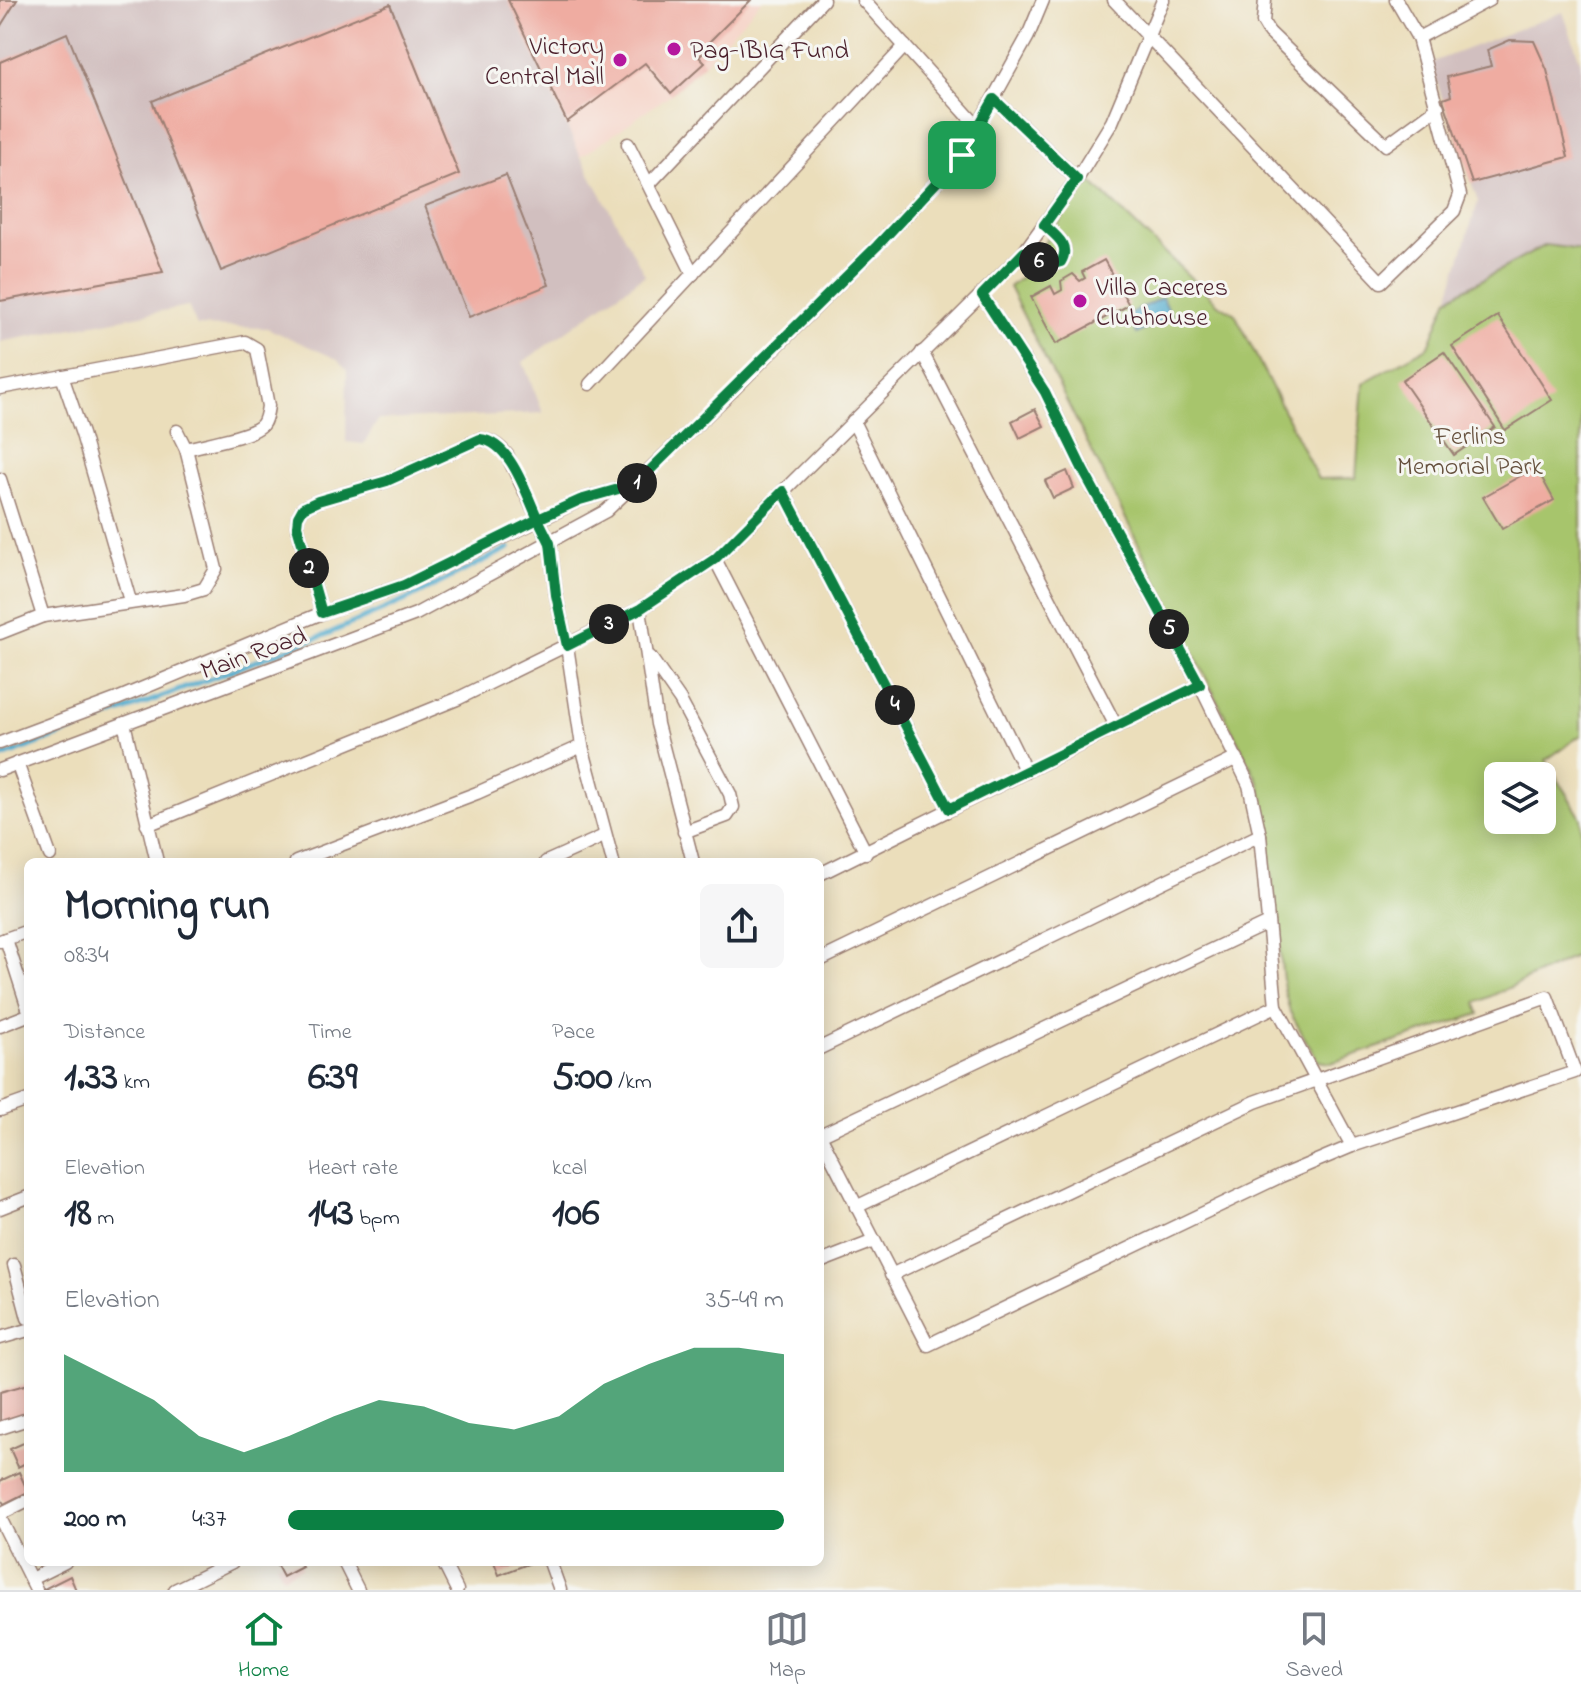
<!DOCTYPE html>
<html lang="en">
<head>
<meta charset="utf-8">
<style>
	body { margin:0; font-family:"Indie Flower",sans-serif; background:#f6f6f7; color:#1f2937; height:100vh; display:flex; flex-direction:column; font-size:30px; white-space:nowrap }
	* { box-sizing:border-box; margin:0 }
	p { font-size:26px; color:#747a83 }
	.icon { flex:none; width:44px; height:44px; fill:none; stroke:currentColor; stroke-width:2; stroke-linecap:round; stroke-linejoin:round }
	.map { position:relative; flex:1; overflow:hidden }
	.sheet { position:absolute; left:24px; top:858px; width:800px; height:708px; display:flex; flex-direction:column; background:#fff; border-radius:12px; box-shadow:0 4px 20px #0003 }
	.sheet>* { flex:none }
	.buttons { position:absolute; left:1484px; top:762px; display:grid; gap:16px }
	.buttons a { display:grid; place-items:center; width:72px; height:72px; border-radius:12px; background:#fff; box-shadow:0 4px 20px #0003; font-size:40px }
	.pin { position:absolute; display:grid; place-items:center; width:68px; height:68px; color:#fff; margin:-34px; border-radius:16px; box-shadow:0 4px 12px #0006 }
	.km { position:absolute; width:40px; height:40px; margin:-20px; border-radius:50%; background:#222; color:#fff; font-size:22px; line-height:40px; text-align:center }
	.round { display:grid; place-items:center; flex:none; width:84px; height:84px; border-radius:12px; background:#f6f6f7 }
	.overview { display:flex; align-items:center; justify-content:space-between; height:136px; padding:0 40px }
	h1 { font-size:44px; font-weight:700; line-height:60px }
	.metrics { display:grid; grid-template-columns:repeat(3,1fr); gap:12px; height:136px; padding:8px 40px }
	.metrics div { display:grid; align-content:center }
	.metrics b { font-size:40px; font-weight:700 }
	.metrics small { font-size:22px; font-weight:400 }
	.metrics p { font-size:22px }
	.chart { height:224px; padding:16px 40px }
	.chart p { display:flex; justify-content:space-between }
	.chart svg { width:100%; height:144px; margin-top:8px; fill:#0b8043; opacity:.7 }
	ul { padding:0 40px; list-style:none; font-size:26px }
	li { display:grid; grid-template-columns:128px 96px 1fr; align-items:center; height:60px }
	li i { height:20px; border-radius:10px; background:#0b8043 }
	.tab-bar { display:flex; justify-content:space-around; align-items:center; height:112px; border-top:2px solid #e0e1e3; background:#fff; font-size:22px; color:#747a83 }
	.tab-bar a { display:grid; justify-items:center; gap:4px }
	.tab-bar .selected { color:#0b8043 }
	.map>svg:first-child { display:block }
</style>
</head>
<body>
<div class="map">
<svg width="1581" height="1590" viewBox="0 0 1581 1590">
	<rect width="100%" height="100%" fill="#f6f6f2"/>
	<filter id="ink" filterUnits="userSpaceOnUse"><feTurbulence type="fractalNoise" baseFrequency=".0125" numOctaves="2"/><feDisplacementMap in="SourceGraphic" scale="16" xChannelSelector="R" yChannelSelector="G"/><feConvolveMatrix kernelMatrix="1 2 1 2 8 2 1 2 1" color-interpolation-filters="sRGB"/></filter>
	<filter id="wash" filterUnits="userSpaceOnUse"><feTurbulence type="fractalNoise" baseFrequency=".006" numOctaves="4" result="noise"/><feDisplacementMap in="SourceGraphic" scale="32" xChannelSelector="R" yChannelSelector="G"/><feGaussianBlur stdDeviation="1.8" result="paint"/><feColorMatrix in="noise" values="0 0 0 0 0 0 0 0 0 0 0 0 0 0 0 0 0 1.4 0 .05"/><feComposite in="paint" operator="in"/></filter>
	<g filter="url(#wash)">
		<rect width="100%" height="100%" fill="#ebdebb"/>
		<polygon fill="#f6d1c5" points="508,0 762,0 705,63 671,94 581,157"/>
		<g fill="#d1bfbf">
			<polygon points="0,0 508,0 581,157 645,275 523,362 543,413 378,420 364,444 346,442 347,370 337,359 267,328 197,326 188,306 0,342"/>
			<polygon points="1563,12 1581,63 1581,250 1546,245 1448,298 1478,202 1430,63"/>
		</g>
		<path fill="#a7c56c" stroke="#78724c" stroke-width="2" fill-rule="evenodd" d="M1088,179L1218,304L1235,314L1318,479L1356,478L1363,383L1429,346L1448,298L1546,245L1581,250V735L1546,760L1581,818V954L1476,1003L1479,1014L1331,1063L1318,1061L1290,1012L1284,989L1263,797L1259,783L1009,287L1021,277ZM1498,776H1542V820H1498Z"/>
		<polygon fill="#50abce" stroke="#4d657c" stroke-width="2" points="1162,297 1172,316 1137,334 1127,316"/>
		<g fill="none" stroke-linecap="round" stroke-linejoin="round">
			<polyline stroke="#50abce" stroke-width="5" points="0,758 325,635 406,600 509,548"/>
		</g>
		<g id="blocks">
			<g fill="#efaca1">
				<polygon points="0,0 17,0 0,27"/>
				<polygon points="508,0 751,0 703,48 705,51 699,57 705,63 671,94 645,63 567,122"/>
				<polygon points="390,4 459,174 221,271 152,101"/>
				<polygon points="67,33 163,272 0,301 0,62"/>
				<polygon points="1510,40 1534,41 1547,70 1568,157 1472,183 1443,99 1451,96 1447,77 1491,66 1487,50"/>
				<polygon points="506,175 549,285 469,317 425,206"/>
				<polygon points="1104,260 1129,305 1056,344 1031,297 1051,286 1055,294 1062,290 1061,281 1073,274 1080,281 1085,278 1082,272"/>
				<polygon points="1498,316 1552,400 1505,430 1452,346"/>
				<polygon points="1444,352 1495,427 1454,455 1402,380"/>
				<polygon points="1035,409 1044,426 1020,438 1012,421"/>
				<polygon points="1536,467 1554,500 1502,529 1483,497"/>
				<polygon points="1067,471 1074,488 1053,498 1045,481"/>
				<polygon points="28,1384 28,1414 0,1422 0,1392"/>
				<polygon points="28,1441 28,1462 18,1467 10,1449"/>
				<polygon points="19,1472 28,1492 4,1504 0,1497 0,1481"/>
				<polygon points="275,1562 299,1562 302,1567 283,1577"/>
				<polygon points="494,1562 533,1562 499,1575"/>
				<polygon points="70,1576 76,1590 42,1590"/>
			</g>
		</g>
	</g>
	<g filter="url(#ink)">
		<use href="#blocks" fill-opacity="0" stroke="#9a7e73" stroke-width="2"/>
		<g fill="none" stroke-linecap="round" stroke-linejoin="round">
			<g stroke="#9a7e73" stroke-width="15">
				<g id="street">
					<polyline points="863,0 979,128"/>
					<polyline points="1114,0 1381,282 1454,211 1460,195 1418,38 1396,0"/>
					<polyline points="1265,0 1263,22 1269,32 1386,145 1438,107"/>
					<polyline points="1418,38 1489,0"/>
					<polyline points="994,99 1077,179"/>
					<polyline points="628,144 693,274"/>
					<polyline points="649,184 823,0"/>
					<path d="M1024,252L1047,266L1061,262C1071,245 1056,236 1044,225"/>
					<polyline points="982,295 1045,392 1083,470 1200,685 1249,785 1260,835 1276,1006 1352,1146"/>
					<polyline points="922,352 1116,726"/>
					<polyline points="62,376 82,434 130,601"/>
					<polyline points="590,384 905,46"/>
					<path d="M0,388L245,342L257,349L268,406C267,413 266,420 262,425C250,437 203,444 186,449"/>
					<polyline points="853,421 1026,772"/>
					<polyline points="0,479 43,616"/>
					<polyline points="783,491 949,809"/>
					<polyline points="715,559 866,853"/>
					<polyline points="640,609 657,724 693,862"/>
					<path d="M322,613L297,526L298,517L303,508L318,501L387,481L480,439C493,441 499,446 507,455L550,543L556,595L567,646L582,746L613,862"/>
					<polyline points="0,633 43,616 184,595 204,589 216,569 186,449 177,431"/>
					<polyline points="650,657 680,700 730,794 733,807 727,816 684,832"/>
					<polyline points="124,723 157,862"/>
					<polyline points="0,743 117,699 322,613 404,585 580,500 633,485"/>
					<polyline points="17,763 50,855"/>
					<polyline points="0,770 416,614 606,511 733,390 877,246 962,155 1028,36 1043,0"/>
					<polyline points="147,825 457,699 640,609 715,559 1024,252 1077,179 1112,122 1163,0"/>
					<polyline points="296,862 477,793 582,746"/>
					<polyline points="546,862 604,836"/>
					<polyline points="820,874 1200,685"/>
					<polyline points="6,939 28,1008"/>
					<polyline points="0,941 28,931"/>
					<polyline points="820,960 1237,758"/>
					<polyline points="0,1026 28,1015"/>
					<polyline points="820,1048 1260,835"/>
					<polyline points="0,1110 28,1100"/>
					<polyline points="820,1135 928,1345 1281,1176 1352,1146 1575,1072 1547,997 1255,1102 891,1275"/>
					<polyline points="820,1135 1268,923"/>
					<polyline points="856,1207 1276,1006"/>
					<polyline points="0,1208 28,1197"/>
					<polyline points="820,1262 874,1241"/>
					<polyline points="14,1265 28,1318"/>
					<polyline points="0,1338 28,1330"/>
					<polyline points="0,1428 28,1419"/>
					<polyline points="0,1514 28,1500"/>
					<polyline points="0,1518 36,1590"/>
					<polyline points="344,1562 358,1590"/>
					<polyline points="443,1562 457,1590"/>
					<polyline points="550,1562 560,1590"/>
					<polyline points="31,1579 65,1562"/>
					<polyline points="175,1590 232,1562"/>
				</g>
			</g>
			<use href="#street" stroke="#fff" stroke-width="12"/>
		</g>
	</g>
	<g fill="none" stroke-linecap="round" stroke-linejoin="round" filter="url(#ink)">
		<g stroke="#fff" stroke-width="16">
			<path id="route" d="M962,155L877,246L636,484L580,500L538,519C526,494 511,442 480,439L387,481L318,501L303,508L298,517L297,526L322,613L404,585L538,519L550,543L556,595L567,646L640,609L715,559L783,491L949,809L1200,685L1083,470L1045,392L982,295L1024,252L1047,266L1061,262C1071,245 1056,236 1044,225L1077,179L994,99L962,155"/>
		</g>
		<use href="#route" stroke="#0b8043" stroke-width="10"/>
	</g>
	<g fill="#b5179e" stroke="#f6f6f2" stroke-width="3">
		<circle cx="674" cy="49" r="8"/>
		<circle cx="620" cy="60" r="8"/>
		<circle cx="1080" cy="301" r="8"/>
	</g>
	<g text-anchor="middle" stroke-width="6" stroke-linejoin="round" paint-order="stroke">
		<g font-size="26" fill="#4a1f2b" stroke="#f6f6f2" text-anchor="start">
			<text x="604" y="54" text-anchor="end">Victory<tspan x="604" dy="30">Central Mall</tspan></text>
			<text x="690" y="58">Pag-IBIG Fund</text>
			<text x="1096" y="295">Villa Caceres<tspan x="1096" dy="30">Clubhouse</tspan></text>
		</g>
		<g font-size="26" fill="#66513e" stroke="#f6f6f2">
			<text x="1470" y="444">Ferlins<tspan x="1470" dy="30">Memorial Park</tspan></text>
		</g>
		<g font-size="26" fill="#4a1f2b" stroke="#f6f6f2">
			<text transform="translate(253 652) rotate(-20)" y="9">Main Road</text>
		</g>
	</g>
</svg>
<div class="buttons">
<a><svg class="icon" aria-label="layers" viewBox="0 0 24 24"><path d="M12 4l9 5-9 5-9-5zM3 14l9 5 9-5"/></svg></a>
</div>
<div class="pin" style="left:962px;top:155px;background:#1e9e55"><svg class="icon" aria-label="arrive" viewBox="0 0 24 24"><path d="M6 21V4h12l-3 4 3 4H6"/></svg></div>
<b class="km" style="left:637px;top:483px">1</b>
<b class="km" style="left:309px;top:568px">2</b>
<b class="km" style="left:609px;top:624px">3</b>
<b class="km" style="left:895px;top:705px">4</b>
<b class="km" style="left:1169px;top:629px">5</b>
<b class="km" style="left:1039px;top:262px">6</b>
<section class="sheet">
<div class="overview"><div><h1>Morning run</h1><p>08:34</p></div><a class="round"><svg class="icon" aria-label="share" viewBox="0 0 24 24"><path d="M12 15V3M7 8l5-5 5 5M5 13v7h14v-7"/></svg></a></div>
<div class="metrics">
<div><p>Distance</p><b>1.33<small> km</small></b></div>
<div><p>Time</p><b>6:39</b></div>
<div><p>Pace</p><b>5:00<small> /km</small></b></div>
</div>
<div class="metrics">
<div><p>Elevation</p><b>18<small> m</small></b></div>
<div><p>Heart rate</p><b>143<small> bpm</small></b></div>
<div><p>kcal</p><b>106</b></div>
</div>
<div class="chart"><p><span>Elevation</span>35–49 m</p>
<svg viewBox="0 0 160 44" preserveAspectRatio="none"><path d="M0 44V8L10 15L20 22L30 33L40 38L50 33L60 27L70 22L80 24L90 29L100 31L110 27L120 17L130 11L140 6L150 6L160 8V44z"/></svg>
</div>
<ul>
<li><b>200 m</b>4:37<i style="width:100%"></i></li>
</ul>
</section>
</div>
<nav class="tab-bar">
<a class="selected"><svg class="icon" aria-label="home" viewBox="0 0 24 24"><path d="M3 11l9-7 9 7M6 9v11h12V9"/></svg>Home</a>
<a><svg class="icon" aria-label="map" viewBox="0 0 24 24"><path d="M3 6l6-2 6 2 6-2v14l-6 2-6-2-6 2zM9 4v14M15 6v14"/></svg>Map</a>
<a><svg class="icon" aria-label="saved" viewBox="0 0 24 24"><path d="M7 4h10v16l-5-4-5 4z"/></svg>Saved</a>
</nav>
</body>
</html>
